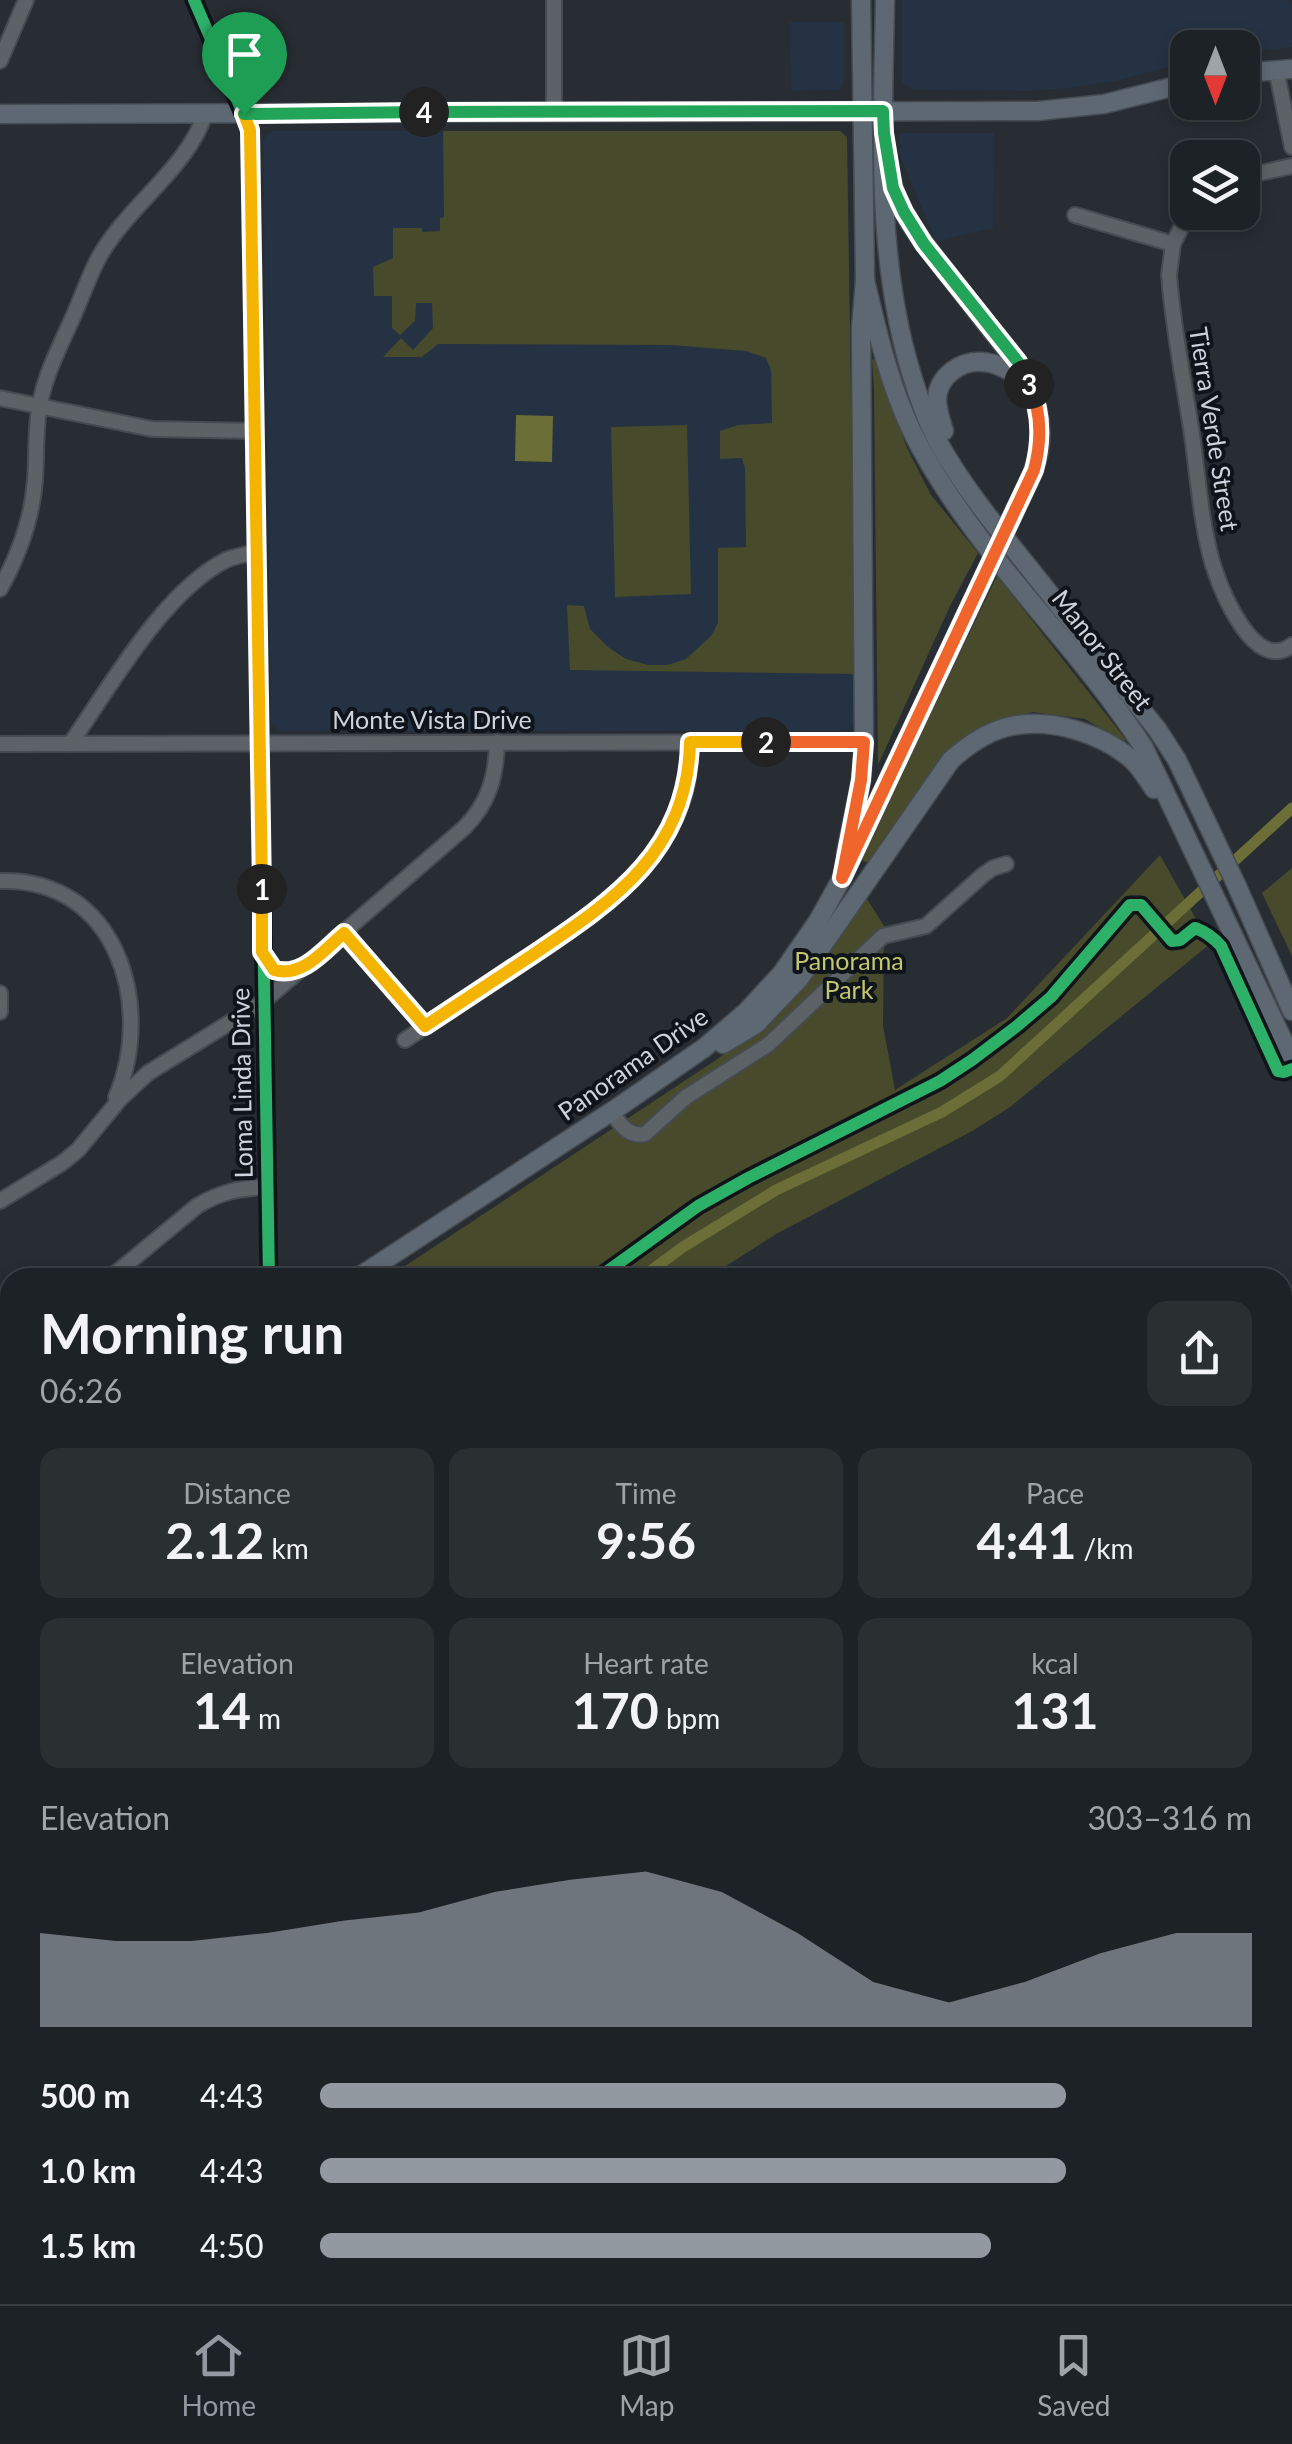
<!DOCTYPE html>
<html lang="en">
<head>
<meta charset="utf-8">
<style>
	body { margin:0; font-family:Lato,sans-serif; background:#2a2f32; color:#f1f3f6; height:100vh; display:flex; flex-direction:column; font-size:38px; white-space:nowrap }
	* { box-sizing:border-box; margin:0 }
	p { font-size:32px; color:#a0a4a7 }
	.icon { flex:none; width:55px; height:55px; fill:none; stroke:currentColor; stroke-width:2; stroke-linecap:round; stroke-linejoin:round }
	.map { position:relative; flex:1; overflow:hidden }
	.panel { position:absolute; left:0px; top:1268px; width:1292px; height:1038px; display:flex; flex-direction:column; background:#1d2226; border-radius:30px 30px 0 0; box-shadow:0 5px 15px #0003,0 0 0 2px #3b3f43 }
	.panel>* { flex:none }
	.needle { width:65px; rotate:180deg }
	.tools { position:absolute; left:1170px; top:30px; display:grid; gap:20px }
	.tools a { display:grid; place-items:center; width:90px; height:90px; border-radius:20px; background:#1d2226; box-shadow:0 5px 15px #0003,0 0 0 2px #3b3f43; font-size:50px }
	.pin { position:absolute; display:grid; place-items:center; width:85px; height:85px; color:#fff; margin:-102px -42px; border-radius:50% 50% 50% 0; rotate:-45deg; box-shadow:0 0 10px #0007 }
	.pin .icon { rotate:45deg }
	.km { position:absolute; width:50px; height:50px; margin:-25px; border-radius:50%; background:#222; color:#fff; font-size:28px; line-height:50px; text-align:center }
	.round { display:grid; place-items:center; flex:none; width:105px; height:105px; border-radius:20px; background:#2a2f32 }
	.overview { display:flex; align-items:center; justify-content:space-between; height:170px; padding:0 40px }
	h1 { font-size:55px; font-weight:700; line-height:75px }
	.figures { display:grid; grid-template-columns:repeat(3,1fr); gap:15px; height:170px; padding:10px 40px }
	.figures div { display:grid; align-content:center; border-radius:20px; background:#2a2f32; text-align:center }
	.figures b { font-size:50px; font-weight:700 }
	.figures small { font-size:28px; font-weight:400 }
	.figures p { font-size:28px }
	.chart { height:280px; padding:20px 40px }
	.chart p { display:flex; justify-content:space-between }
	.chart svg { width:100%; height:180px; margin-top:10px; fill:#9299a1; opacity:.7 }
	ul { padding:0 40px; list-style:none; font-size:32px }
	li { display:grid; grid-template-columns:160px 120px 1fr; align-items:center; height:75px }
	li i { height:25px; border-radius:12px; background:#9299a1 }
	.menu { display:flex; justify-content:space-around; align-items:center; height:140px; border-top:2px solid #3b3f43; background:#1d2226; font-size:28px; color:#a0a4a7 }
	.menu a { display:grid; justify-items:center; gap:5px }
	.menu .active { color:#9299a1 }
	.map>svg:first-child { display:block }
</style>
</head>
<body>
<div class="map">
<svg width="1292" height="2304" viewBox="0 0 1292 2304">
	<rect width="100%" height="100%" fill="#272d33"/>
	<g fill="#243243">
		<polygon points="902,0 1288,0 1292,6 1292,47 1243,53 1242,48 1188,48 1187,62 1116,81 1069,88 1029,91 915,90 902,83"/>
		<polygon points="790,22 844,22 844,82 839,90 791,91"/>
		<polygon points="273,131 840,131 847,137 856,724 846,731 280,731 271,723 263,142 266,135"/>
		<polygon points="899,133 994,133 993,228 936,241 900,156"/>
	</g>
	<g fill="#484a2c">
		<polygon points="443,131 840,131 847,137 855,674 570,670 567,605 584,606 590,629 608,647 626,659 648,665 667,665 686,659 711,636 718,623 718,548 746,547 745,469 742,458 720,459 720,431 738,425 772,423 771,370 766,358 746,351 671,345 438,344 422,357 383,357 401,338 413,350 433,328 432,303 416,303 415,321 400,335 392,328 392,296 374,296 373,267 393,258 393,228 422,228 422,232 440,231 440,218 444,217"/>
		<polygon points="874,359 907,448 931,495 978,553 950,606 878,765 874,388 872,360"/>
		<polygon points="687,425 691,594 615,597 611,427"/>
		<polygon points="997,576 1127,741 1117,738 1085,719 1033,712 992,722 947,751 870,864 860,859"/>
		<polygon points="1160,855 1210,944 1010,1107 974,1130 776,1234 709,1277 387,1278 716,1060 763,1025 789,1000 867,899 884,926 883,1026 895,1090 1007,1018"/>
		<polygon points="1292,868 1292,956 1262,893"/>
		<polygon points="10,1573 10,1864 0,1882 0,1586"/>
		<polygon points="10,2074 10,2295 264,2295 264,2304 0,2304 0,2090"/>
		<polygon points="1292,2102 1292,2304 1027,2304 1039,2295 1282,2295 1282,2109"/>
		<polygon points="516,2295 725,2295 743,2304 501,2304"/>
	</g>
	<polygon fill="#6b6e36" points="516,415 553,416 552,462 515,461"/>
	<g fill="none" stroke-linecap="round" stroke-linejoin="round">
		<g stroke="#6b6e36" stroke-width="11">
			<polyline points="641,1278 683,1247 776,1190 942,1112 1000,1076 1292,808"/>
			<polyline points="0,1984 10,1965"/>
		</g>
		<g stroke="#454b51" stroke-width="18">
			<g id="minor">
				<polyline points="194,0 250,130 269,1278"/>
				<polyline points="0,61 26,0"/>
				<polyline points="1276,69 1292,147"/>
				<polyline points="554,112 554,0"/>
				<polyline points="1242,177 1292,166"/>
				<path d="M1189,212L1173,244L1169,275C1173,329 1184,382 1192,435C1198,478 1201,524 1213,565C1222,593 1255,674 1292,645"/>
				<polyline points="1075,215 1173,244"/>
				<polyline points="0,398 152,429 256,431"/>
				<path d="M0,589C19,555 32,519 35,480C37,454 35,429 40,403C46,373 60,346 73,317C81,299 88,279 97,261C125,207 187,170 205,114"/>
				<polyline points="0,744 864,742"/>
				<path d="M70,744C111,686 163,592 226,560C235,556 247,554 257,552"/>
				<path d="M0,881C117,877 155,1006 116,1097"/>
				<polyline points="344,933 425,1026"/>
				<polyline points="263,952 275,969 286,972 301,969"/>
				<polyline points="0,993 0,1012"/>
				<path d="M405,1040C446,1013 487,986 527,958C591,916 667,868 686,788C690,773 689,757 690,742"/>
				<path d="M611,1112C621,1124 627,1137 645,1134L686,1097L769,1044L883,936L926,926L983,875L993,868L1006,864"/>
				<path d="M0,1201L62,1163L78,1150L120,1099L148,1073L263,1002L464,828C489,803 496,777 497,742"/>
				<path d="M110,1278L197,1206C220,1192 240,1188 267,1187"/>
				<polyline points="0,1305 10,1306"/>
				<polyline points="1282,1413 1292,1414"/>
				<polyline points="1282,1896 1292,1912"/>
				<polyline points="291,2295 292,2304"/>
			</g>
		</g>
		<g stroke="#454b51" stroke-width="21">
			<g id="major">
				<path d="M885,0C883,121 875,252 910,369C917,393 925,417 937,440C962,486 997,528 1030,569C1072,622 1114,676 1157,729L1177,760L1236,884L1292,1011"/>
				<polyline points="1242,73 1292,69"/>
				<polyline points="0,114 1038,111 1104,104 1188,83"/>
				<path d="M891,178C897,208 917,235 936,259C953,281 971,303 988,326C1018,363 1047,399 1039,451C1035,471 1025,490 1016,508"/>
				<path d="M865,280C879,339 893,401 924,454C984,561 1078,645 1144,748L1292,1059"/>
				<path d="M944,431C941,421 937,410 937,399C938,376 961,360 983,362C999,363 1015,374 1028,382"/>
				<polyline points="846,853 861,781 864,742 861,328 865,280 861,0"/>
				<path d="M723,1044L756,1024L799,979L951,760C968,745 989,730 1012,726C1051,718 1100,733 1130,758C1140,766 1147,779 1154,789"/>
				<polyline points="357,1278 620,1106 704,1048 746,1012 782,973 818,921 842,878 983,579"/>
				<polyline points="0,1516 10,1509"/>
			</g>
		</g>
		<use href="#minor" stroke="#5d6267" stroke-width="14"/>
		<use href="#major" stroke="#5d6873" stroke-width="18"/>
		<g stroke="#454b51" stroke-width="21" stroke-linecap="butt">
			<polyline id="major-bridge" points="983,579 1016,508"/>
		</g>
		<use href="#major-bridge" stroke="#5d6873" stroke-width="18"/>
		<g stroke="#0f141a" stroke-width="19">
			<g id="cycleway">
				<polyline points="194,0 250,130 269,1278"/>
				<path d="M598,1278L698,1206L748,1178L940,1081L972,1060L1017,1026L1051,997L1130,905H1141L1172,941L1180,940L1195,928C1206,932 1213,937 1221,946L1278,1071L1284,1072L1292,1069"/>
			</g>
		</g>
		<use href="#cycleway" stroke="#2db169" stroke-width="12"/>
	</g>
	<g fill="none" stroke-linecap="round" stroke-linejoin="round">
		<g stroke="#fff" stroke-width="20">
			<polyline id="split-1" points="244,114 250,130 262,889"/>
		</g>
		<g stroke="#fff" stroke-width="20">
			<path id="split-2" d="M262,889V952L274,970C303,978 324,950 344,933L425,1026C461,1002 498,978 534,954C616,899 688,850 690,742H766"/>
		</g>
		<g stroke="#fff" stroke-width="20">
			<path id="split-3" d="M766,742H864L861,780L842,878L1034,470C1042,440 1042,412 1029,384"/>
		</g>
		<g stroke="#fff" stroke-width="20">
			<polyline id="split-4" points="424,112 883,111 884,133 893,188 904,212 924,244 1018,362 1029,384"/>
		</g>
		<g stroke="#fff" stroke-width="20">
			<polyline id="split-5" points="244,114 424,112"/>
		</g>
		<use href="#split-1" stroke="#f5b400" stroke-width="12"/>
		<use href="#split-2" stroke="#f5b400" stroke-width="12"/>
		<use href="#split-3" stroke="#f0652b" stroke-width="12"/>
		<use href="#split-4" stroke="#22a559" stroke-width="12"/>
		<use href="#split-5" stroke="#22a559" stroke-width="12"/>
	</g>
	<g text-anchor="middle" stroke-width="8" stroke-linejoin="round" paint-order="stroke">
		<g font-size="25" fill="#ccd3dc" stroke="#0f141a">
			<text transform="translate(1214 429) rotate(81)" y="9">Tierra Verde Street</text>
			<text transform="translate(1102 650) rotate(52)" y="9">Manor Street</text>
			<text x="432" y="729">Monte Vista Drive</text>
			<text transform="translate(633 1064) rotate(-35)" y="9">Panorama Drive</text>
			<text transform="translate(242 1083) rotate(-91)" y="9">Loma Linda Drive</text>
		</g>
		<g font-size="25" fill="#c3c86d" stroke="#0f141a">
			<text x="849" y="970">Panorama<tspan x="849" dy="29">Park</tspan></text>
		</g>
	</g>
</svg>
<div class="tools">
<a><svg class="needle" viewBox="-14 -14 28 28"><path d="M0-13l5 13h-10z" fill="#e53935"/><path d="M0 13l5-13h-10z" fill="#a0a4a7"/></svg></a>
<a><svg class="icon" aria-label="layers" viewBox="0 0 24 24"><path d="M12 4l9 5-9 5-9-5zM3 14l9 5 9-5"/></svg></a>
</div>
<div class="pin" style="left:244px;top:114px;background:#1e9e55"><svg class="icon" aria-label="arrive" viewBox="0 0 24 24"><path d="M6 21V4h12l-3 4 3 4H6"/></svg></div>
<b class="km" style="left:262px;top:889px">1</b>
<b class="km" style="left:766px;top:742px">2</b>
<b class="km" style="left:1029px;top:384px">3</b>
<b class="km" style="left:424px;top:112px">4</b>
<section class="panel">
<div class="overview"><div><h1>Morning run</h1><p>06:26</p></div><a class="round"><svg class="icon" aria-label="share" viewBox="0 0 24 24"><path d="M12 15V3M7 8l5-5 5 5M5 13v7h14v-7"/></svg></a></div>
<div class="figures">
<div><p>Distance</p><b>2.12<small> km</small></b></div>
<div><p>Time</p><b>9:56</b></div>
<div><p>Pace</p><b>4:41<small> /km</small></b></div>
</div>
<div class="figures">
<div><p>Elevation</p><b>14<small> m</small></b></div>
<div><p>Heart rate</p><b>170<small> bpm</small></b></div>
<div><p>kcal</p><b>131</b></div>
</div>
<div class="chart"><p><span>Elevation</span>303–316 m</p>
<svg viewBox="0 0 160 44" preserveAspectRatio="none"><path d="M0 44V21L10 23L20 23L30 21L40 18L50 16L60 11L70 8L80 6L90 11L100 21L110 33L120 38L130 33L140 26L150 21L160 21V44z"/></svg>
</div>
<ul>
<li><b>500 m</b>4:43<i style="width:80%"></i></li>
<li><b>1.0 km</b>4:43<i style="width:80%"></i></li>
<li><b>1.5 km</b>4:50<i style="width:72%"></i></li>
</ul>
</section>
</div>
<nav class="menu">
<a class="active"><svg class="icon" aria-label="home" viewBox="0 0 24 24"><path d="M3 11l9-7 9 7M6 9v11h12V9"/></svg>Home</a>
<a><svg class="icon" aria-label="map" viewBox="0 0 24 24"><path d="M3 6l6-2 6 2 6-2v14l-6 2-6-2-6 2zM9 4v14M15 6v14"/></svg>Map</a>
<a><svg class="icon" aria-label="saved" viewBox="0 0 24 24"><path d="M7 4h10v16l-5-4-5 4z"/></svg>Saved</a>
</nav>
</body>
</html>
